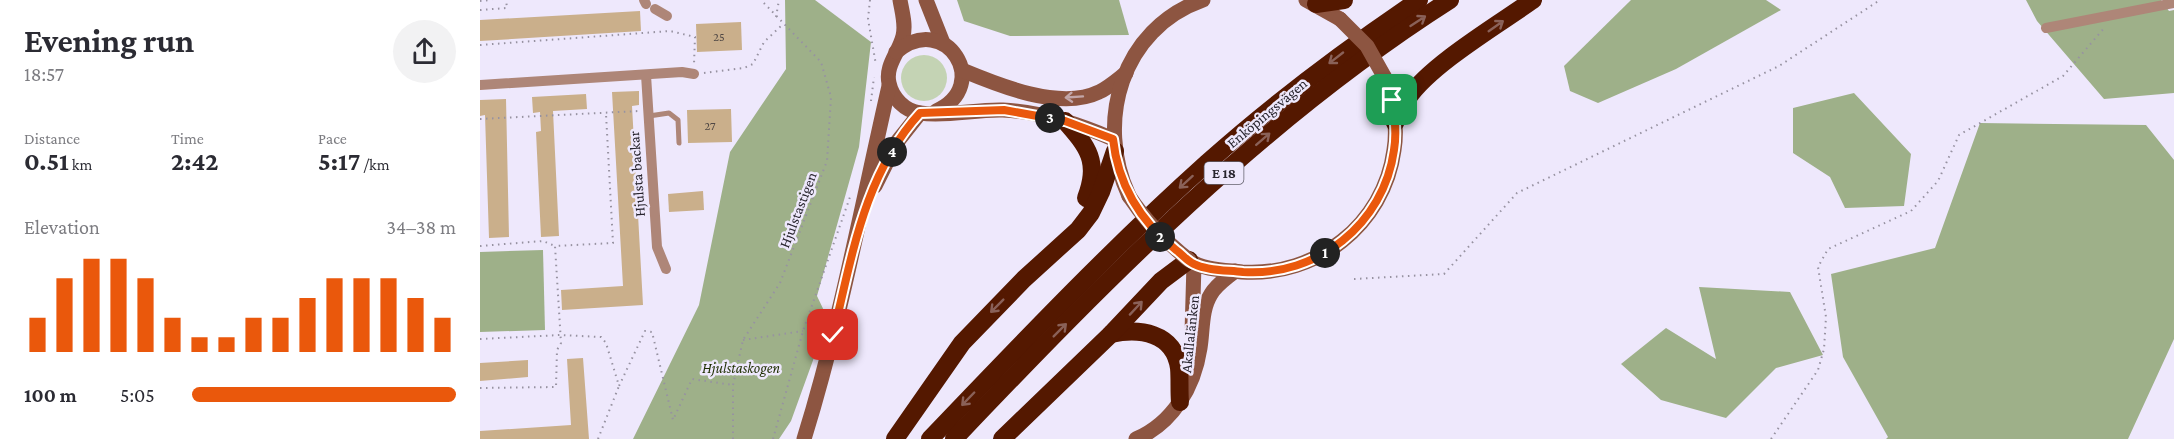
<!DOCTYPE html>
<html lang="en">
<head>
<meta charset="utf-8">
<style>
	body { margin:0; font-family:"Crimson Pro",serif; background:#f2f2f3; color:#2b2b33; height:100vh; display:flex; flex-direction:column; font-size:22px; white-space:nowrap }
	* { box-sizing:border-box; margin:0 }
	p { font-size:20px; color:#7c7c81 }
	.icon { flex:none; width:33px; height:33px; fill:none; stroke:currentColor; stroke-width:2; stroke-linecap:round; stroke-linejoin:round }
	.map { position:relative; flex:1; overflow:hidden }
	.side { display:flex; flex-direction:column; background:#fff; width:480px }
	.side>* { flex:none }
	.pin { position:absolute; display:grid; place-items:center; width:51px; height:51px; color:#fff; margin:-26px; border-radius:12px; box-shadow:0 3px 9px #0006 }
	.km { position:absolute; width:30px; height:30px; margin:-15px; border-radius:50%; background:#222; color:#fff; font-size:16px; line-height:30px; text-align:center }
	.round { display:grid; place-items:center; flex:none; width:63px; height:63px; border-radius:32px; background:#f2f2f3 }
	.overview { display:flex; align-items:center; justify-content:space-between; height:102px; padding:0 24px }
	h1 { font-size:33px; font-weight:700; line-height:45px }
	.figures { display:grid; grid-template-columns:repeat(3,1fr); gap:9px; height:102px; padding:6px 24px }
	.figures div { display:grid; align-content:center }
	.figures b { font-size:26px; font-weight:700 }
	.figures small { font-size:16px; font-weight:400 }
	.figures p { font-size:16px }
	.chart { height:168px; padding:12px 24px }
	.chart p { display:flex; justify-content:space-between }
	.chart svg { width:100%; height:108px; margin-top:6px; stroke:#ea580c; stroke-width:6 }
	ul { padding:0 24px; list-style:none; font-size:20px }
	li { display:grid; grid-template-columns:96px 72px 1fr; align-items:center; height:45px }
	li i { height:15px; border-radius:8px; background:#ea580c }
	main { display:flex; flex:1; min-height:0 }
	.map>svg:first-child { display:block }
</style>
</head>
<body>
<main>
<section class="side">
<div class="overview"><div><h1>Evening run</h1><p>18:57</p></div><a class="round"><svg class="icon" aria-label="share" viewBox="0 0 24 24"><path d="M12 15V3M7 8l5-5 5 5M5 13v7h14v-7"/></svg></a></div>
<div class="figures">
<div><p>Distance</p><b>0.51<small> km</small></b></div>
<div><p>Time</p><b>2:42</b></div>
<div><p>Pace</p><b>5:17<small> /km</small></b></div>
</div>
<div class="chart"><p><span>Elevation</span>34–38 m</p>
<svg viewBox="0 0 160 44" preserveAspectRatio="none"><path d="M5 44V30M15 44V14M25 44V6M35 44V6M45 44V14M55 44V30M65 44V38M75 44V38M85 44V30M95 44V30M105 44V22M115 44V14M125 44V14M135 44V14M145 44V22M155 44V30"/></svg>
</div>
<ul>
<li><b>100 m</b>5:05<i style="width:100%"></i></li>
</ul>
</section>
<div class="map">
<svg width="1694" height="439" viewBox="0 0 1694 439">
	<rect width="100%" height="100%" fill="#eee8fc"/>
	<circle fill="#c4d3b4" cx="444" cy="78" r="23"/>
	<g fill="#9eb089">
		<polygon points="305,0 335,0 391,42 379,147 337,296 348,319 311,421 299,439 153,439 219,305 250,152 306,69"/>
		<polygon points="477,0 639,0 649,35 530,36 484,21"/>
		<polygon points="1151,0 1286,0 1301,10 1196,69 1118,103 1090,91 1084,66"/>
		<polygon points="1546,0 1681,0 1689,11 1694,10 1694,93 1624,99 1557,21"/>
		<polygon points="1374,93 1431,154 1424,206 1365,208 1350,177 1313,153 1313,108"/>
		<polygon points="1500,123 1666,125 1694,160 1694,339 1648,439 1406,439 1408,437 1363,357 1351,274 1455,248"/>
		<polygon points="63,250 65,330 0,332 0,252"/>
		<polygon points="1219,287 1310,292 1343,355 1296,368 1246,418 1181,400 1141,364 1186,328 1236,359"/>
	</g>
	<g fill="#caaf8b">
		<polygon points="160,11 161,31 0,41 0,20"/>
		<polygon points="261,22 262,50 217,52 216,24"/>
		<polygon points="159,91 159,105 152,106 163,305 82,310 81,290 143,286 132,92"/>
		<polygon points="106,94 107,109 73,111 79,236 61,237 56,132 61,131 60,112 53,113 52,97"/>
		<polygon points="26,99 29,237 9,238 5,115 0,116 0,100"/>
		<polygon points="251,109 252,142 208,143 207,110"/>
		<polygon points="223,191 224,210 189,212 188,194"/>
		<polygon points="103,358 109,439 0,439 0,431 91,425 87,359"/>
		<polygon points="48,360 48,377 0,381 0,363"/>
	</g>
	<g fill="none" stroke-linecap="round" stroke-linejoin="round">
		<g stroke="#9792a1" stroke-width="2" stroke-dasharray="1.5 4.5" stroke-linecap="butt">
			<polyline points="390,0 388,19 396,65"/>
			<polyline points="0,1 12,0"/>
			<polyline points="0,10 27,8 26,0"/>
			<polyline points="296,17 299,0"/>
			<polyline points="0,45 190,31 215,37 214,64"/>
			<polyline points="224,73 264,68 273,64 284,42 302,25"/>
			<polyline points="391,101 394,77"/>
			<polyline points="0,119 159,111"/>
			<polyline points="0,246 63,241 75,246"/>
			<polyline points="874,279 964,274 1037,193 1299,66 1400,0"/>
			<polyline points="0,339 80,335 121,337 126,343 139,386 165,331 172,332 193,420 212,379 253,385"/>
			<polyline points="263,340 323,331"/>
			<polyline points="0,388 76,387 77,350 81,343 75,246 133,243 126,114"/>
			<polyline points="118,439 139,386"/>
			<polyline points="253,439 253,385 263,340 300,283 347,161 351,97 341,62 281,0"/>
			<polyline points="293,439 323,331 370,197"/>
			<polyline points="1291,439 1338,370 1344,349 1346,317 1338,267 1348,249 1431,211 1458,181 1479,135 1583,76 1625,27"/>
		</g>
		<polyline stroke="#ae8678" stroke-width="5" points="169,116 189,113 198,120 199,143"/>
		<g stroke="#ae8678" stroke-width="10">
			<polyline points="164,0 166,4"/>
			<polyline points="175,9 187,16"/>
			<polyline points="1566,28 1694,3"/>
			<polyline points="166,75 177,247 186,269"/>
			<polyline points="0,85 202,72 214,74"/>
		</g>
		<g stroke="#8d5541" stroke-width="15">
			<path d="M420,0C422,12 426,25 423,36C419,53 405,65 409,83C412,98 425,111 440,113C467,117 496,109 523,110C560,112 599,124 633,139"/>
			<polyline points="446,0 463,43"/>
			<polyline points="826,0 860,19"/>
			<path d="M416,52C466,10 513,86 456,111"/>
			<path d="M482,70C518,85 580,111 619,92C628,88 637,80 646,73"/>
			<polyline points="395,186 417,142 440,113"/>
			<path d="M649,196C615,122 641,29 723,0"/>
			<path d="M709,260C723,270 745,270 762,272C836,277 904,225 914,150C918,125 913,102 905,78"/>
			<polyline points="712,333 714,264"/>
			<path d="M324,439C360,323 382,204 409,86"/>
			<path d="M656,439C693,423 714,387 720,348C723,330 721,310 731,294C737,284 747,278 755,271"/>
		</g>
		<g stroke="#541800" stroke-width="18">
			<polyline points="836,4 864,0"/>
			<path d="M585,121C608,147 620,162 606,198"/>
			<path d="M915,123C919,115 923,106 928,98C950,65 1019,24 1053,0"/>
			<path d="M631,334C659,328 694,332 699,368C700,379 699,391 700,402"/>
			<polyline points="415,439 482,343 544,279 598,230 611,213 621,192 635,151"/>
			<path d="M450,439C540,345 630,250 727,163C793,104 865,50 939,0"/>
			<path d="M474,439C626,279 783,119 970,0"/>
			<polyline points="522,439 631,334 681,281 709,260"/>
		</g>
		<g stroke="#8d5541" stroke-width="15">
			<polyline points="860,19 887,46 905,78"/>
			<path d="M649,196C666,222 685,241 709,260"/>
		</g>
	</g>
	<defs><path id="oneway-shaft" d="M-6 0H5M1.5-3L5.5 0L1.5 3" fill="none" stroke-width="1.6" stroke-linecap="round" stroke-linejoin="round" transform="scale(1.5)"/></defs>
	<g stroke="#8a6158">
		<use href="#oneway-shaft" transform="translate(938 21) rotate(-33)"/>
		<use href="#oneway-shaft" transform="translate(1016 26) rotate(-35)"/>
		<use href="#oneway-shaft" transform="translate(856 58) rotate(142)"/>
		<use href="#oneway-shaft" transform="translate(783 139) rotate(-41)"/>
		<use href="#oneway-shaft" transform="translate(706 182) rotate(138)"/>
		<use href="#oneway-shaft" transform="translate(517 306) rotate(135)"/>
		<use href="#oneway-shaft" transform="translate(656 308) rotate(-47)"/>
		<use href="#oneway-shaft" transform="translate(580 330) rotate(-45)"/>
		<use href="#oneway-shaft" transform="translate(488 399) rotate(134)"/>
	</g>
	<use stroke="#c2a6a8" href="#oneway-shaft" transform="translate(594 97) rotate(176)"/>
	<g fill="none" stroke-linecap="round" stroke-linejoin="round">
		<g stroke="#fff" stroke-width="12">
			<path id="route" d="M353,335C372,257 384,174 440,113L524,110L585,121L633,139C638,185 660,221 696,250C702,254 707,261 714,264C728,271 748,270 763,272C837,277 904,224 914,150C917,133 915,117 912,100"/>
		</g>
		<use href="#route" stroke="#ea580c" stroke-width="8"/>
	</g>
	<g text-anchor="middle" stroke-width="5" stroke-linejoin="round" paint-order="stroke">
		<g font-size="12" fill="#504845">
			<text x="239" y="41">25</text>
			<text x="230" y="130">27</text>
		</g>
		<rect fill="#eee8fc" stroke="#63606c" stroke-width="1.5" x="724.5" y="162" width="39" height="22" rx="4.5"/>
		<g font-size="14" font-weight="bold" fill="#28252e">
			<text x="744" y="178">E 18</text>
		</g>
		<g font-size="15" fill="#28252e" stroke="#eee8fc">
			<text transform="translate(787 113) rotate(-40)" y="5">Enköpingsvägen</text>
			<text transform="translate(157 174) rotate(-94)" y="5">Hjulsta backar</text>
			<text transform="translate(318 210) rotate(-69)" y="5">Hjulstastigen</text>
			<text transform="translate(710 334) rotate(-84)" y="5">Akallalänken</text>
		</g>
		<g font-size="15" font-style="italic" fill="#1f2f02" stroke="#eee8fc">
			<text x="261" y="373">Hjulstaskogen</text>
		</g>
	</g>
</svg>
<div class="pin" style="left:912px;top:100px;background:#1e9e55"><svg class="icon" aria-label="arrive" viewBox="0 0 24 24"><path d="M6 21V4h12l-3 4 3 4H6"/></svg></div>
<div class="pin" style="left:353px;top:335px;background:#d93025"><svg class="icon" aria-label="check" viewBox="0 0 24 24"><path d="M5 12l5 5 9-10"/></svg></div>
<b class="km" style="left:845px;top:253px">1</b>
<b class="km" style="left:680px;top:237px">2</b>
<b class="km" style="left:570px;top:118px">3</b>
<b class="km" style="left:412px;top:152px">4</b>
</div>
</main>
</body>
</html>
